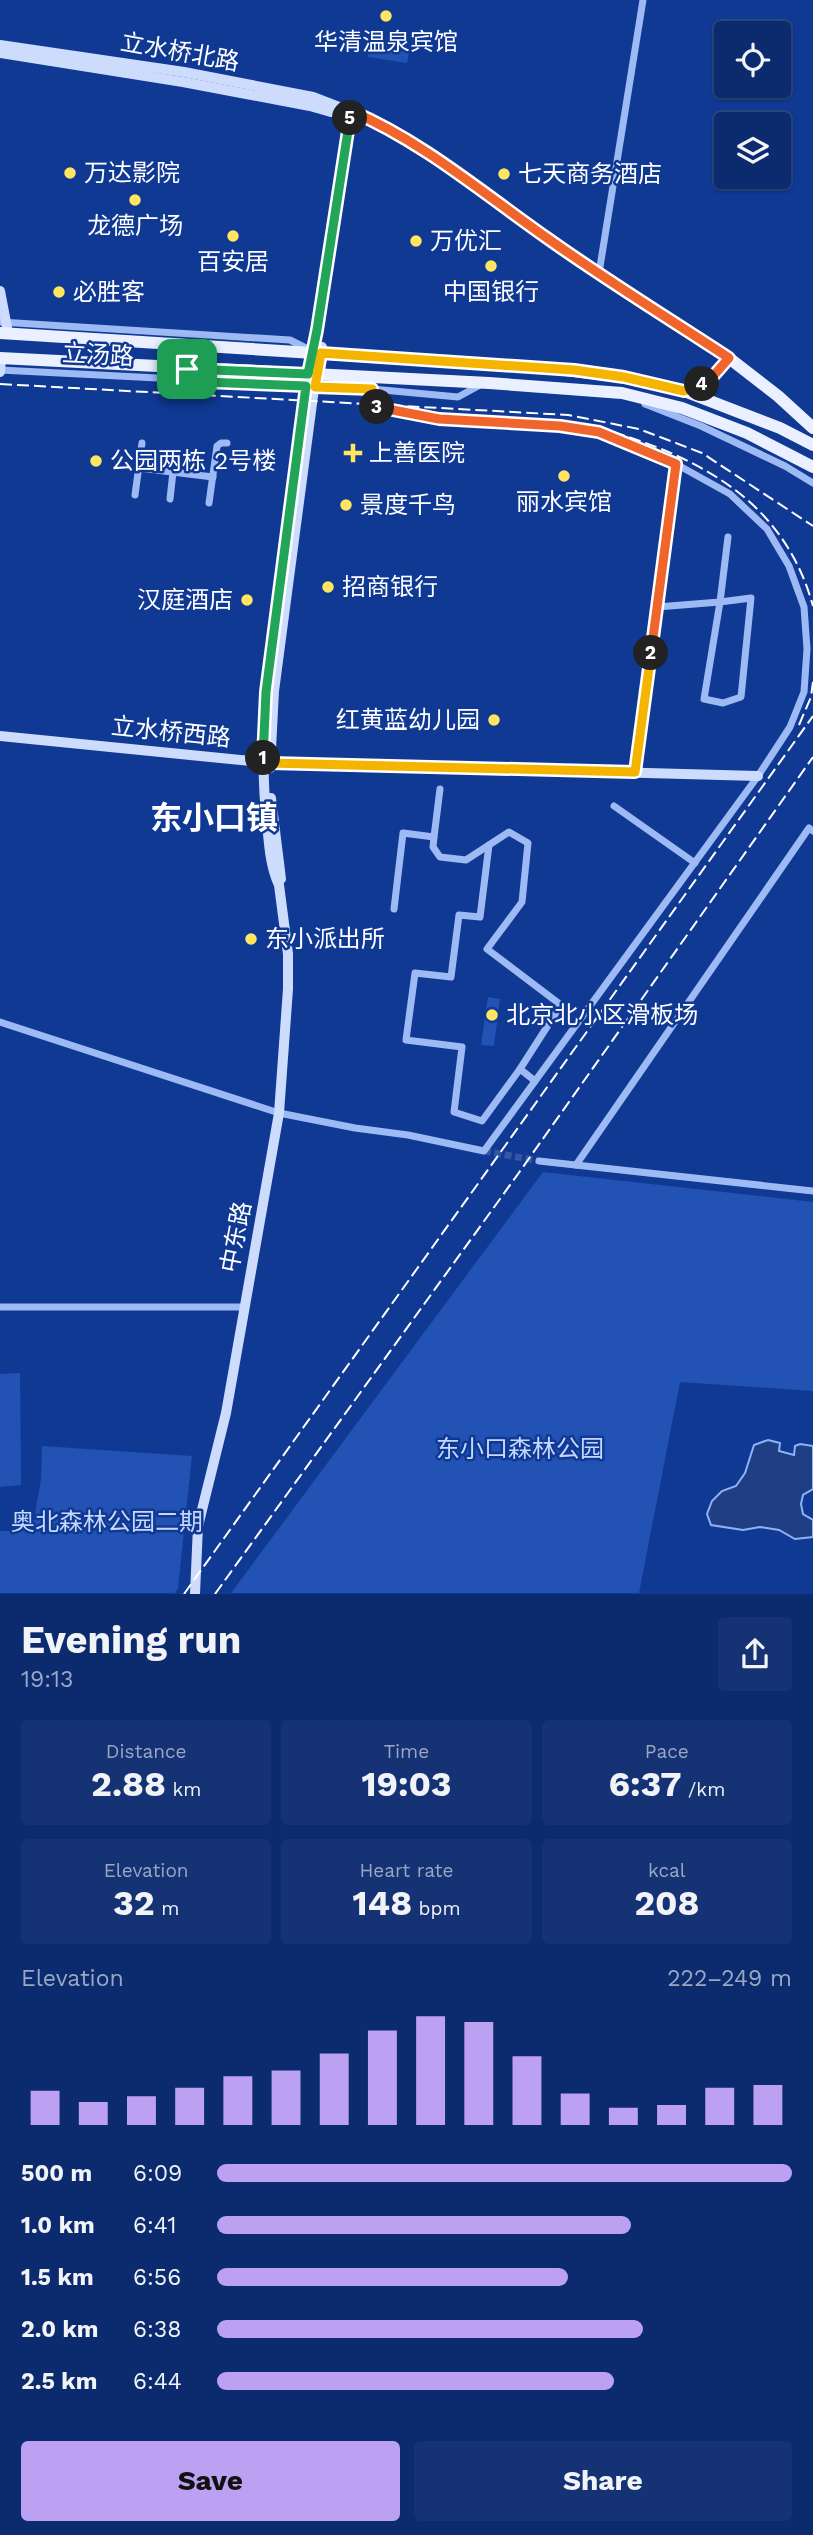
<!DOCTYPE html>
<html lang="en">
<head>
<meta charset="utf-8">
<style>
	body { margin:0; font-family:"Work Sans","Noto Sans SC",sans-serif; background:#153374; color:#f1f3f6; height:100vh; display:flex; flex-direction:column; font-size:26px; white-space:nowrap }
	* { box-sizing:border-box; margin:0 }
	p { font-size:23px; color:#9aa7c3 }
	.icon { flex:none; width:38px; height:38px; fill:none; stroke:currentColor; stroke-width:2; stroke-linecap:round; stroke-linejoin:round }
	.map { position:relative; height:1594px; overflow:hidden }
	.drawer { display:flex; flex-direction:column; background:#0c2b6f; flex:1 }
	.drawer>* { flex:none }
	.tools { position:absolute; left:714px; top:21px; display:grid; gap:14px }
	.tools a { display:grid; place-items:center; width:77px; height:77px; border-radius:7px; background:#0c2b6f; box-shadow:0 2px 5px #0004,0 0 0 2px #2c4782; font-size:35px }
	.pin { position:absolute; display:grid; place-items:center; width:60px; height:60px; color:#fff; margin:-30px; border-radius:14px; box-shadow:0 4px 10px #0006 }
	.km { position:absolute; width:35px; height:35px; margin:-18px; border-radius:50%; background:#222; color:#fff; font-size:19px; line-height:35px; text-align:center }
	.round { display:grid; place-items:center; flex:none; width:74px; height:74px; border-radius:7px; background:#153374 }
	.head { display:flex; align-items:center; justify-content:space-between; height:119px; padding:0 21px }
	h1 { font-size:38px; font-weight:700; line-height:52px }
	.metrics { display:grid; grid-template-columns:repeat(3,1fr); gap:10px; height:119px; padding:7px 21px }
	.metrics div { display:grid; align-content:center; border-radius:7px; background:#153374; text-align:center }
	.metrics b { font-size:35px; font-weight:700 }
	.metrics small { font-size:19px; font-weight:400 }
	.metrics p { font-size:19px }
	.chart { height:196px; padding:14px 21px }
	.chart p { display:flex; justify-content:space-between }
	.chart svg { width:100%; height:126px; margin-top:7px; stroke:#bca0f2; stroke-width:6 }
	.button { display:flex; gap:14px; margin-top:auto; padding:14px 21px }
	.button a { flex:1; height:80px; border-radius:7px; background:#bca0f2; color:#111; font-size:28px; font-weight:700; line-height:80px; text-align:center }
	.button a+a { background:#153374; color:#f1f3f6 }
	ul { padding:0 21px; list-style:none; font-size:23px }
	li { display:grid; grid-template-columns:112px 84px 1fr; align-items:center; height:52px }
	li i { height:18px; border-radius:9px; background:#bca0f2 }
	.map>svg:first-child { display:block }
</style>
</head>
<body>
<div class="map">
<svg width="813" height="1594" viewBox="0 0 813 1594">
	<rect width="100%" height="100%" fill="#103994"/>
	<g fill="#2152b4">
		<polygon points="371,41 410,47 407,63 368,57"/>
		<polygon points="488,997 500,999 494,1046 481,1045"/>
		<polygon points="543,1172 813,1202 813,1391 680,1382 639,1593 231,1593"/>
		<polygon points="20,1373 21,1485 0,1487 0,1374"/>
		<polygon points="42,1446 192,1456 178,1588 175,1593 0,1593 0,1531 32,1531 41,1479"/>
	</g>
	<polygon fill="#203e83" stroke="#8fb2f7" stroke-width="2" points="768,1440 780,1443 779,1451 794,1455 795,1446 800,1444 813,1446 813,1489 803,1495 801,1504 803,1514 813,1520 813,1537 795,1539 779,1530 760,1527 743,1530 711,1525 707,1514 712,1501 722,1491 736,1486 745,1473 754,1445"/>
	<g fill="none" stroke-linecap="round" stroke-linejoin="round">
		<polyline stroke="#3457a4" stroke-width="7" stroke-dasharray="7 3.5" stroke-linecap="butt" points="484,1151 539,1161"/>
		<g stroke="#9ebaf4" stroke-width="7">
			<polyline points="599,273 643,0"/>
			<polyline points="0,322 290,340 310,350"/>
			<polyline points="0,370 372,389 458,397 480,385"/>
			<polyline points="645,404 701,426 785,466 813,483"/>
			<polyline points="139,468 213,477"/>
			<polyline points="135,495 142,443"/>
			<polyline points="170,499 173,472"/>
			<polyline points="209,503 217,446 221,443 227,443"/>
			<polygon points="751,598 741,697 723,703 704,699 720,602"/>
			<polyline points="657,607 720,602 728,537"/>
			<polyline points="635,772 676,464"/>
			<polyline points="614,806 695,863"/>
			<polyline points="434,837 433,847 440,857 466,860 509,832 528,843 522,902 487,949 561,1005 520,1069 535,1081"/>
			<polyline points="489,845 480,917 459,915 451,977 415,973 406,1040 462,1047 454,1112 482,1121 520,1069"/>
			<polyline points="394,909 403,833 434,837 440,789"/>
			<polyline points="0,1022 279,1113 355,1128 408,1135 484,1151 758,776 790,727 804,692 807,649 804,607 789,566 767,529 730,494 676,464 599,433 560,426 439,419 373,407 372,389"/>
			<polyline points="539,1161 813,1191"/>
			<polyline points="576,1165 809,828 813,831"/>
			<polyline points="0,1307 243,1307"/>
		</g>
		<g stroke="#cddcfd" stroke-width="10">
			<polyline points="0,45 184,72 313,97 370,119 444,165 550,240 729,358"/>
			<polyline points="0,53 183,82 310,106 331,112 348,111"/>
			<polyline points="0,291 8,333"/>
			<polyline points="0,372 1,358"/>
			<polyline points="0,736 270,763 758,776"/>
			<polyline points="270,768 274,691 313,396 322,347"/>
			<polyline points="271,798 281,879"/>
			<path d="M195,1594L198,1526L226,1413L279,1113L288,989V954L279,885C270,866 269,844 267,823C258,745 268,669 278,592C288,511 299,431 314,351C329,272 339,191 351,111"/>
		</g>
		<g stroke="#eaf0ff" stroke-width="12">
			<polyline points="0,333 549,368 624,377 684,391 780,428 813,445"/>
			<polyline points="0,358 489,383 622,393 682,408 747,433 813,467"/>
			<polyline points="188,369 205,382"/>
			<polyline points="684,391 708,382 729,358 778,396 813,428"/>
		</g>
		<g stroke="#fff" stroke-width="2" stroke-dasharray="12 5" stroke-linecap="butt">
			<polyline points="0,384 568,415 639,429 702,453 813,526"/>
			<path d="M613,432C707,461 785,505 813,606"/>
			<polyline points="799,725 811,697 813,682"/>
			<polyline points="184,1594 813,716"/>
			<polyline points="215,1594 518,1174 813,757"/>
		</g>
	</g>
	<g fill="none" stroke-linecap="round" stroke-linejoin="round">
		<g stroke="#fff" stroke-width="14">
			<polyline id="split-1" points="187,369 205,382 306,386 266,692 263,758"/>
		</g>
		<g stroke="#fff" stroke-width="14">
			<polyline id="split-2" points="263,758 263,762 270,763 635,772 651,653"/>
		</g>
		<g stroke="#fff" stroke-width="14">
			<polyline id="split-3" points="377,407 439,419 560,426 599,432 676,464 651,653"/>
		</g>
		<g stroke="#fff" stroke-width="14">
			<polyline id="split-4" points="377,407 373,407 372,389 315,387 321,353 574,370 624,377 684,391 702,384"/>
		</g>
		<g stroke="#fff" stroke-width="14">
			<path id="split-5" d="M350,118L351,111C422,141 484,194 547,238C606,280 668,318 729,358L708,382L702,384"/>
		</g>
		<g stroke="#fff" stroke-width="14">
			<polyline id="split-6" points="187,369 308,374 317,330 350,118"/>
		</g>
		<use href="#split-1" stroke="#22a559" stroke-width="9"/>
		<use href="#split-2" stroke="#f5b400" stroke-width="9"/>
		<use href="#split-3" stroke="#f0652b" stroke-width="9"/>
		<use href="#split-4" stroke="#f5b400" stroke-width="9"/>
		<use href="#split-5" stroke="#f0652b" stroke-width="9"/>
		<use href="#split-6" stroke="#22a559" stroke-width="9"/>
	</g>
	<g fill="#ffe560" stroke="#103994" stroke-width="2.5">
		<circle cx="386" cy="16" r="7"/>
		<circle cx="70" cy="173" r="7"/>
		<circle cx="504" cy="174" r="7"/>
		<circle cx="135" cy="200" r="7"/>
		<circle cx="233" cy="236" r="7"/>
		<circle cx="416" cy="241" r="7"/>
		<circle cx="491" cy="266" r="7"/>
		<circle cx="59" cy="292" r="7"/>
		<path d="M349.5 442.5h7v7h7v7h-7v7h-7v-7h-7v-7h7z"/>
		<circle cx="96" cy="461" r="7"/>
		<circle cx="564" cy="476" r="7"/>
		<circle cx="346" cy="505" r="7"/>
		<circle cx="328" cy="587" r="7"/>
		<circle cx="247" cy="600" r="7"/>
		<circle cx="494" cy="720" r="7"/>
		<circle cx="251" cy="939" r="7"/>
		<circle cx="492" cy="1015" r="7"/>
	</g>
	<g text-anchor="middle" stroke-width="5" stroke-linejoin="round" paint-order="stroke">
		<g font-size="24" fill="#fff" stroke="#103994" text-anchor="start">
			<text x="386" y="50" text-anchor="middle">华清温泉宾馆</text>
			<text x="84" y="181">万达影院</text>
			<text x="518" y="182">七天商务酒店</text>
			<text x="135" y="234" text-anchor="middle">龙德广场</text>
			<text x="430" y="249">万优汇</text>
			<text x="233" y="270" text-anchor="middle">百安居</text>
			<text x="73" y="300">必胜客</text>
			<text x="491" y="300" text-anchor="middle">中国银行</text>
			<text x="369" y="461">上善医院</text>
			<text x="110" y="469">公园两栋 2号楼</text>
			<text x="564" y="510" text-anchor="middle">丽水宾馆</text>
			<text x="360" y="513">景度千鸟</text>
			<text x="342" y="595">招商银行</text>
			<text x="233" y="608" text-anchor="end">汉庭酒店</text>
			<text x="480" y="728" text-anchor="end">红黄蓝幼儿园</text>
			<text x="265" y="947">东小派出所</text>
			<text x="506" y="1023">北京北小区滑板场</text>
		</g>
		<g font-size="24" fill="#fff" stroke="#103994">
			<text transform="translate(180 52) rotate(10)" y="8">立水桥北路</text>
			<text transform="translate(98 355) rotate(3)" y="8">立汤路</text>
			<text transform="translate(171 732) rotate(6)" y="8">立水桥西路</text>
			<text transform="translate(236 1237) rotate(-79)" y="8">中东路</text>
		</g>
		<g font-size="24" fill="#c5d8fe" stroke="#103994">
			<text x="520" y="1457">东小口森林公园</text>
			<text x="107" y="1530">奥北森林公园二期</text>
		</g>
		<g font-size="32" font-weight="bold" fill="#fff" stroke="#103994">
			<text x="214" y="829">东小口镇</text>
		</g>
	</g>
</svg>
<div class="tools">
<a><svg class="icon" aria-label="locate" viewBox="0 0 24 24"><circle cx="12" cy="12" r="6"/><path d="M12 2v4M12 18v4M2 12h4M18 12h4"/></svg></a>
<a><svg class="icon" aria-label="layers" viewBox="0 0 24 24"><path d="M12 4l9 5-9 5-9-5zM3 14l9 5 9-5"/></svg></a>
</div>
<div class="pin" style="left:187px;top:369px;background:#1e9e55"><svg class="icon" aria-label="arrive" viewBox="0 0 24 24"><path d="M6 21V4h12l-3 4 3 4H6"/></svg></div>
<b class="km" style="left:263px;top:758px">1</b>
<b class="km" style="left:651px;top:653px">2</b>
<b class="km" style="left:377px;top:407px">3</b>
<b class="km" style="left:702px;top:384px">4</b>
<b class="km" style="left:350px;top:118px">5</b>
</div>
<section class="drawer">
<div class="head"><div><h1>Evening run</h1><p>19:13</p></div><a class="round"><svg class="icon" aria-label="share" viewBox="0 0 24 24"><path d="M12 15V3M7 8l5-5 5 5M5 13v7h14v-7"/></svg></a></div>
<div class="metrics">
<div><p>Distance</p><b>2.88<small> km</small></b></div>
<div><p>Time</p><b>19:03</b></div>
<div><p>Pace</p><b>6:37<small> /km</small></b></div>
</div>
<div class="metrics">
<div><p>Elevation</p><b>32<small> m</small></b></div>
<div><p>Heart rate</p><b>148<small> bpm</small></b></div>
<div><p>kcal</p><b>208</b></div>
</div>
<div class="chart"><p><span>Elevation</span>222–249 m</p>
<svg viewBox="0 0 160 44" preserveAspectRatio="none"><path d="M5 44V32M15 44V36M25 44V34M35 44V31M45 44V27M55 44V25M65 44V19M75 44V11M85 44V6M95 44V8M105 44V20M115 44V33M125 44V38M135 44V37M145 44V31M155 44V30"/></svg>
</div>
<ul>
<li><b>500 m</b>6:09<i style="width:100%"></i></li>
<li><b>1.0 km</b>6:41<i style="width:72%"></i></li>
<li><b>1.5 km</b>6:56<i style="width:61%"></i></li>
<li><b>2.0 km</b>6:38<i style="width:74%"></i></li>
<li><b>2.5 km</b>6:44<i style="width:69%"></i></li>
</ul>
<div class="button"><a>Save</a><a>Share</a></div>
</section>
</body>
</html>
